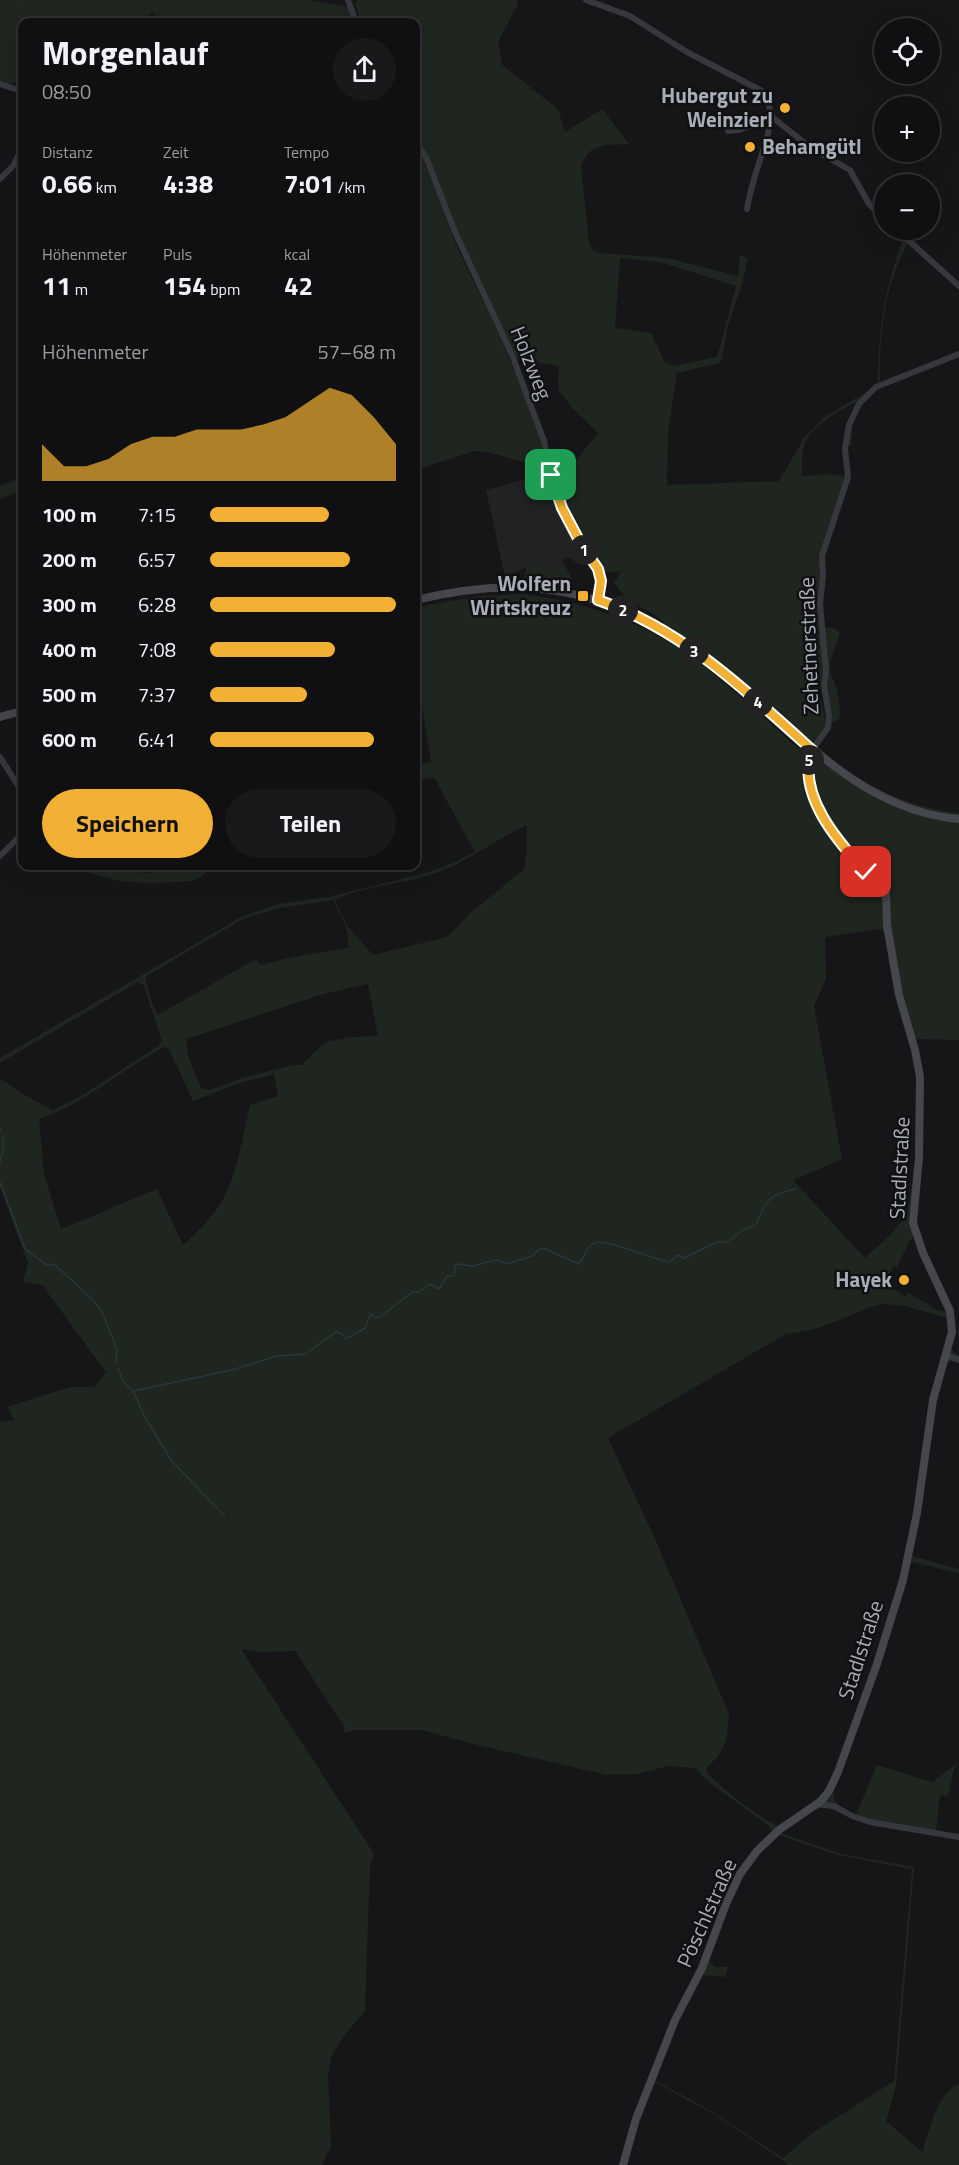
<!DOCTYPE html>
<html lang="de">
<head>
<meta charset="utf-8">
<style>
	body { margin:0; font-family:"Titillium Web",sans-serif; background:#19191b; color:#f1f3f6; height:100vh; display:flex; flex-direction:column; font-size:22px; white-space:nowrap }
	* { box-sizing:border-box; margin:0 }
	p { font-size:20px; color:#9c9d9f }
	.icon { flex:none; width:33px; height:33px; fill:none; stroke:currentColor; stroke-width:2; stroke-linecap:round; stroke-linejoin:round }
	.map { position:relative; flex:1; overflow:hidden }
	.panel { position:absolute; left:18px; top:18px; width:402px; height:852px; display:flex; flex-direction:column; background:#101012; border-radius:12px; box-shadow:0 6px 24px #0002,0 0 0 2px #303032 }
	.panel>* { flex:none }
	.fabs { position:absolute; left:874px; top:18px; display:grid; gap:12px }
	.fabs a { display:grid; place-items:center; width:66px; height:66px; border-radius:50%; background:#101012; box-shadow:0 6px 24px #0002,0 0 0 2px #303032; font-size:30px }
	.pin { position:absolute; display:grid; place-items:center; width:51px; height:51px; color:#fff; margin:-26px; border-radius:12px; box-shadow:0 3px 9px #0006 }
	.km { position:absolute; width:30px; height:30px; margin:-15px; border-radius:50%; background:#222; color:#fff; font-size:16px; line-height:30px; text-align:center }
	.round { display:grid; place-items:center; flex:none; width:63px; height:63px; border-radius:32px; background:#19191b }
	.headline { display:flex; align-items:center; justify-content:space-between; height:102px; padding:0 24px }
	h1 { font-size:33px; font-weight:700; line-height:45px }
	.stats { display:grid; grid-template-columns:repeat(3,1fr); gap:9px; height:102px; padding:6px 24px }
	.stats div { display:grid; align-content:center }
	.stats b { font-size:26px; font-weight:700 }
	.stats small { font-size:16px; font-weight:400 }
	.stats p { font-size:16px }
	.chart { height:168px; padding:12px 24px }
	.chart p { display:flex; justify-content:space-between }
	.chart svg { width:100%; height:108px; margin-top:6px; fill:#f2b134; opacity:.7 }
	.cta { display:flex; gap:12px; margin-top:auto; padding:12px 24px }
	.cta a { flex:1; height:69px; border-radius:36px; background:#f2b134; color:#111; font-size:24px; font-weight:700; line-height:69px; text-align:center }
	.cta a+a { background:#19191b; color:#f1f3f6 }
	ul { padding:0 24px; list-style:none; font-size:20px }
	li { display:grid; grid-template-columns:96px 72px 1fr; align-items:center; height:45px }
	li i { height:15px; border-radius:8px; background:#f2b134 }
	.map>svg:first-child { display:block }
</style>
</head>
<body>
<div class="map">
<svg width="959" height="2165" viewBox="0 0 959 2165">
	<rect width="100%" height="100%" fill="#161618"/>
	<polygon fill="#222225" points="548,473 563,520 582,555 562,560 565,566 552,571 540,562 505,577 486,490"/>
	<g fill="#1e261f" fill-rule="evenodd">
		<polygon points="0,0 310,0 348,7 352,16 351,19 333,22 160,22 153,12 142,22 22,22 22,87 12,82 11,84 0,82"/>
		<path d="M357,0H517L518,4L498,42L502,65L558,109L565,132L602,109L629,144L604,145L592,150L587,154L581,165L589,244L594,251L602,253L667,258L738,276L740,255L748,258L743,281L728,326L722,359L719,363L677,373L668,433L667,485L779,481L804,438L824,417L878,385C878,332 884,292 902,242V237L893,230H901L906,234L910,230H916C884,280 879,330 880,388C858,399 849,423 852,446L843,447L845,429L856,402C839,411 813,425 805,443C801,453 802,466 802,476L827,474L846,476L821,554L823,669L819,692L825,717V727L821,735L815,741H811L806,738L782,713L725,666L670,628L654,614L628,600L614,583L621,571L604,573C585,546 569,519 557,488L564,475L598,433L572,408L558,389L559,366L517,359L456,231L427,155L416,139V22H359L363,18L359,16L355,4ZM620,258L660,262L736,286L717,357L673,366L664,361L651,333L615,328Z"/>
		<polygon points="416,145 424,157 456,245 497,330 524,393 545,453 548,470 488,452 474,451 416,470"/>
		<polygon points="22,477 22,490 0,499 0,486"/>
		<polygon points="540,562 552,571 565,566 571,577 573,587 524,580 526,567"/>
		<path d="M520,594C562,598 605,610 643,628C703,657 753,709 802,752L820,748C858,785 907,807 959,813V1040L916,1039L924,1093L921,1169L915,1209L916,1224L920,1239L915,1237L910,1240L897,1267L894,1266L885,1283L906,1297L908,1293L932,1306V1309L953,1313L955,1327L951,1349L959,1356V1363L952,1361L945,1363L937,1388L911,1554L912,1556L959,1569V1573L911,1562L885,1647L833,1792C834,1806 845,1810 856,1815L877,1765L932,1782L958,1763L954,1770L948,1796L940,1795L936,1831L959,1835V1839L875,1826L825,1807L811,1811L781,1833L841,1854L914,1867L896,2086L886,2121L922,2152C930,2130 937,2093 959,2084V2165H785L787,2163L710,2112L654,2082L640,2115L628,2161L626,2165H621L637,2109L676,2013L700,1965L726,1895L748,1857L772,1831L770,1827L710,1783L701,1775L696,1768L669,1766L637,1774L607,1775L465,1742L423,1730H356L342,1733L345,1728L295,1651L260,1652L241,1649L374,1854L370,1865L365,2011L341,2040L331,2058L328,2074L331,2146L322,2165H0V1422L14,1420L7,1407L70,1387H94L106,1372L42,1285L23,1282L28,1263L0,1187V1078L23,1094L53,1110L81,1096L158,1046L162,1041L144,986L138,982L0,1063V1058L241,917L279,904L329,897L425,873L446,866L475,852L435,779L416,778V764L431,762L416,670V607L480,596ZM527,825V848L524,869L468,915L447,937L373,955L348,927L335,900C364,885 409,884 441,871C472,859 497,839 527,825ZM333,900L346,927L349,948L302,955L260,965L256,959L158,1015L152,1003L145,977L243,919L279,908ZM880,929L885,933L899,1007L909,1039L918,1080L915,1166L907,1214L891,1234L865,1258L793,1180L842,1159L814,1006L826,979L825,938L830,936ZM368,984L378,1036L352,1037L325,1042L302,1065H293L242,1078L210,1090L201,1088L188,1056L186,1039L327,993ZM165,1047L169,1049L193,1101L237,1084L274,1074L278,1096L250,1105C243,1135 237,1178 220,1204C211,1219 196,1233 183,1245L157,1189L61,1229L44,1174L39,1119C86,1104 121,1069 165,1047ZM883,1304L905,1306L947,1318L949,1326L927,1413L915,1511L900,1579L874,1664L832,1779C819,1802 801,1812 779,1826C760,1819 722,1788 707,1773V1766C726,1754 728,1735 729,1714L656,1541L608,1438L786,1334C801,1332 815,1330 829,1324C848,1317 863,1309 883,1304ZM778,1835L838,1855L912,1869L894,2081L814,2132L783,2158L703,2106L655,2081L675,2027L703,1975L725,1977L728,1967H715L710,1962L709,1958C722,1913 740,1865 778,1835Z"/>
		<path d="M824,627L834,628L840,633C838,641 830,659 830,665C829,673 833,677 835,684C839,694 840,707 840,718L832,723L826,697Z"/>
		<polygon points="75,866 104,866 106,869 147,873 213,866 201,877 192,881 151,883 119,881 77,869"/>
	</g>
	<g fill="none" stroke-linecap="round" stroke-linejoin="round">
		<g stroke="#2c353c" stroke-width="1.5">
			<polyline points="0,1128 1,1132"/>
			<polyline points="0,1162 4,1146 3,1136"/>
			<polyline points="0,1182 25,1249 47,1265 54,1264 91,1298 101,1310 117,1349 116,1363"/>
			<path d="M118,1368L123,1381L133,1391L232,1370L277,1356L305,1354L336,1332L341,1333L346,1339L365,1328L371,1314L376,1318L380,1317L412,1292H419L430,1284L439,1289L447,1276H454L455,1266L457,1264C463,1264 467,1266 472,1266C484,1265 497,1255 506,1264L532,1256L538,1250L543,1248L579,1264C584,1257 586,1249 592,1244C602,1236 652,1259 669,1262L678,1255L684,1258L717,1242H727L744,1229L756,1225C766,1199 769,1195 796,1189"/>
			<polyline points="133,1391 145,1417 171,1460 217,1508"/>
			<polyline points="220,1511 224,1515"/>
		</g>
		<g stroke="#37383d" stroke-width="6">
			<polyline points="348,0 356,22"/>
			<polyline points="586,0 630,16 687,52 762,91 766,95 772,117 811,148 850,170 869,204 885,219"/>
			<polyline points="342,22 356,20"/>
			<polyline points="0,84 22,91"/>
			<polyline points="728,131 739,130 772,117"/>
			<polyline points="416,142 426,157 455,232 512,355 544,441 551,475 562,508 581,544 598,569 601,587 598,600"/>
			<polyline points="0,179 13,166 22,148"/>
			<path d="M747,209C752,177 766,148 772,117"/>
			<polyline points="897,230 959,286"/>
			<polyline points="812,750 828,728 829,716 824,686 826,670 820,604 823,576 822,556 848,477 845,449 849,425 859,404 876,387 959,354"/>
			<polyline points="0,757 22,792"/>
			<polyline points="0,856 22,834"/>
			<polyline points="946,1355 959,1360"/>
			<polyline points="817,1804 834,1806 852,1816 870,1822 959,1837"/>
		</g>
		<g stroke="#45474d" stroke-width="8">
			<path d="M416,600C579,560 665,619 783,724C834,769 888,813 959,819"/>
			<polyline points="0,717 22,711"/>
			<polyline points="623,2165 636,2119 675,2020 702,1968 726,1904 740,1874 757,1851 779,1830 821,1801 829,1791 838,1772 877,1664 903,1580 917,1513 933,1400 952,1332 950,1311 923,1253 913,1223 919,1157 920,1077 915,1050 899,995 887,925 886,892 881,883 860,866 820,813 808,775 809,762 812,750"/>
		</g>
	</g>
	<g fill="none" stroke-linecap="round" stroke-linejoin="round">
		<g stroke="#fff" stroke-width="12">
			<path id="route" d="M551,475L562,508L581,544L598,569L601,581L598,600C682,629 748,692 812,750C796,794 838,842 866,872"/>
		</g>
		<use href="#route" stroke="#f2b134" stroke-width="8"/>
	</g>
	<g fill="#f2b134" stroke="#111113" stroke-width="2">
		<circle cx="785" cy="108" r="6"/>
		<circle cx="750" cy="147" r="6"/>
		<rect x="577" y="590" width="12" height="12" rx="3"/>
		<circle cx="904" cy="1280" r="6"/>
	</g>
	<g text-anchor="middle" stroke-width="5" stroke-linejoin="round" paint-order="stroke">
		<g font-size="21" font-weight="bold" fill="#a8adb8" stroke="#111113" text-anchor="end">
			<text x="773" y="103">Hubergut zu<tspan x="773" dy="24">Weinzierl</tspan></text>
			<text x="762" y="154" text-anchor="start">Behamgütl</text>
			<text x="571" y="591">Wolfern<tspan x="571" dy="24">Wirtskreuz</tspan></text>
			<text x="892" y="1287">Hayek</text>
		</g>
		<g font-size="21" fill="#a8adb8" stroke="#111113">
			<text transform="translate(531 363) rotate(68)" y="7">Holzweg</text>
			<text transform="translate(809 646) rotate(-92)" y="7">Zehetnerstraße</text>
			<text transform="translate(900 1168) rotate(-87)" y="7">Stadlstraße</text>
			<text transform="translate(861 1650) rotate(-72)" y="7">Stadlstraße</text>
			<text transform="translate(707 1913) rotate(-66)" y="7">Pöschlstraße</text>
		</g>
	</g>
</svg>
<div class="fabs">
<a><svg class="icon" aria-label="locate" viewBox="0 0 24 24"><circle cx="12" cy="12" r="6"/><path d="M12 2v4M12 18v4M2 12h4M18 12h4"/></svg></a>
<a>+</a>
<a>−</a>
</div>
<div class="pin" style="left:551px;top:475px;background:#1e9e55"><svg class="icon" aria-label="arrive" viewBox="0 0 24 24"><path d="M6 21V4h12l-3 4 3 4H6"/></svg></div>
<div class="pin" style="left:866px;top:872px;background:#d93025"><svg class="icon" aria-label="check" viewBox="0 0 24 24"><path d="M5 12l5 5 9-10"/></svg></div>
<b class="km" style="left:584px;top:550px">1</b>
<b class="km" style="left:623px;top:610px">2</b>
<b class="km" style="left:694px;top:651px">3</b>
<b class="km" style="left:758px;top:702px">4</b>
<b class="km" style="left:809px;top:760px">5</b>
<section class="panel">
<div class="headline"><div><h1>Morgenlauf</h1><p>08:50</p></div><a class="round"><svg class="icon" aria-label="share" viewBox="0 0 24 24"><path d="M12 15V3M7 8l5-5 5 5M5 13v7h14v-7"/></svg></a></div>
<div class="stats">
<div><p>Distanz</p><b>0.66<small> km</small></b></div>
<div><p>Zeit</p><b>4:38</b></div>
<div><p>Tempo</p><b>7:01<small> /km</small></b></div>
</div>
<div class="stats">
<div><p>Höhenmeter</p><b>11<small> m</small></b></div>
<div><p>Puls</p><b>154<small> bpm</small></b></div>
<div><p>kcal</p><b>42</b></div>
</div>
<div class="chart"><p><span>Höhenmeter</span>57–68 m</p>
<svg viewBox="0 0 160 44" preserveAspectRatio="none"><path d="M0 44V29L10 38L20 38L30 35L40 29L50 26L60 26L70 23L80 23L90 23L100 21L110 18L120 12L130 6L140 9L150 18L160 29V44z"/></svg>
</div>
<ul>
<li><b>100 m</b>7:15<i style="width:64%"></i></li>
<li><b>200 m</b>6:57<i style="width:75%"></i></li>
<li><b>300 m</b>6:28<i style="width:100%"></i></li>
<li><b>400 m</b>7:08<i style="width:67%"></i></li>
<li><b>500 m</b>7:37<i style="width:52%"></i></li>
<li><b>600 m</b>6:41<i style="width:88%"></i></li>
</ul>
<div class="cta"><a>Speichern</a><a>Teilen</a></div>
</section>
</div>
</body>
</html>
